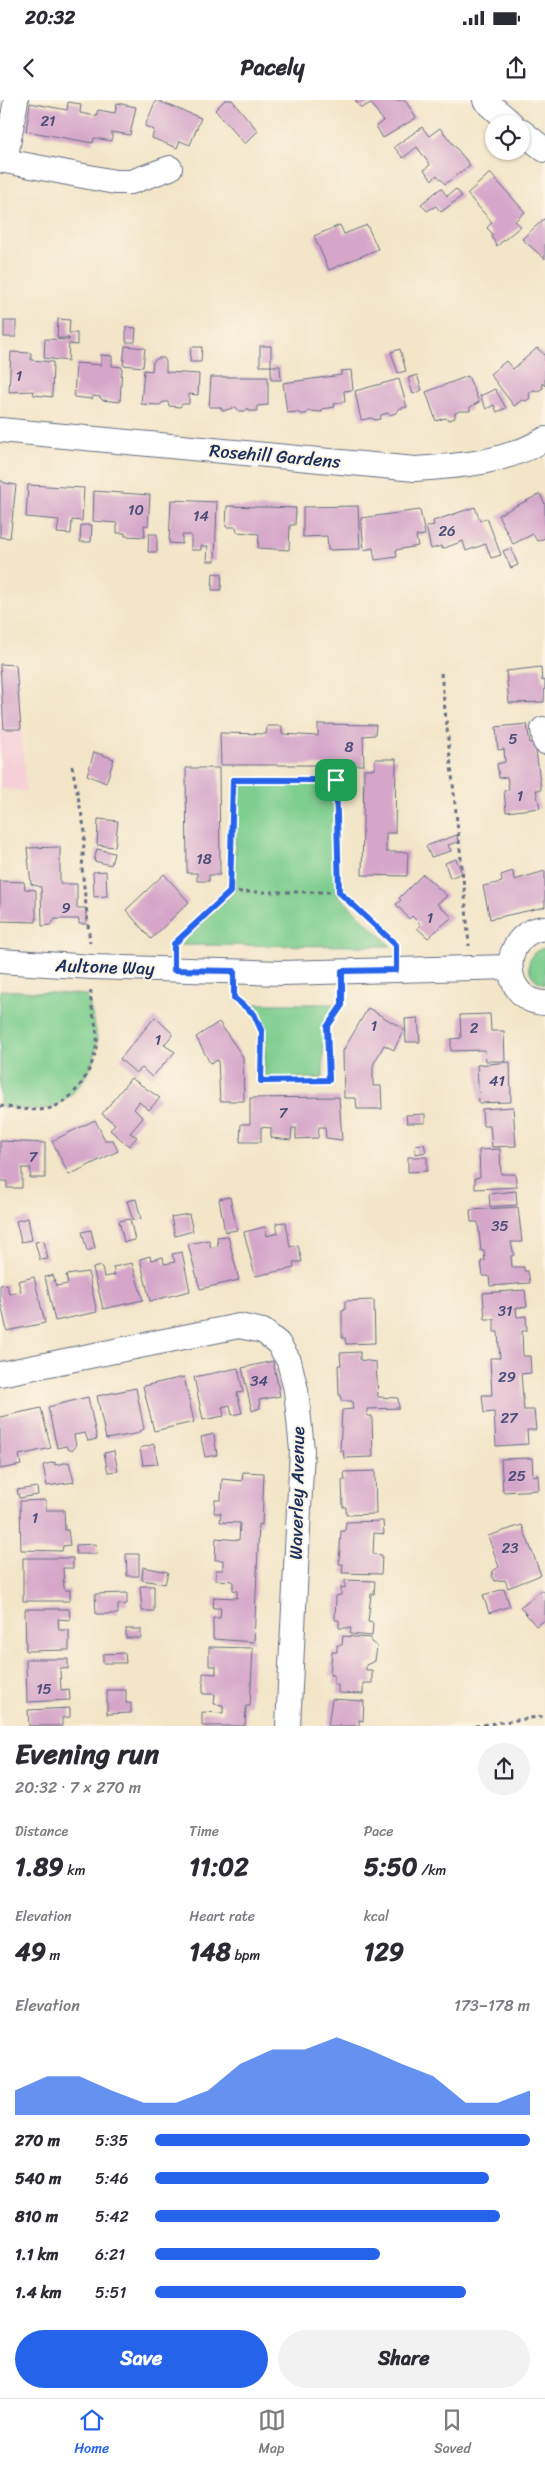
<!DOCTYPE html>
<html lang="en">
<head>
<meta charset="utf-8">
<style>
	body { margin:0; font-family:Sriracha,sans-serif; background:#f2f2f3; color:#2b2b33; height:100vh; display:flex; flex-direction:column; font-size:19px; white-space:nowrap }
	* { box-sizing:border-box; margin:0 }
	p { font-size:16px; color:#7c7c81 }
	.icon { flex:none; width:28px; height:28px; fill:none; stroke:currentColor; stroke-width:2; stroke-linecap:round; stroke-linejoin:round }
	.map { position:relative; height:1626px; overflow:hidden }
	.sheet { display:flex; flex-direction:column; background:#fff; flex:1 }
	.sheet>* { flex:none }
	.fabs { position:absolute; left:485px; top:15px; display:grid; gap:10px }
	.fabs a { display:grid; place-items:center; width:45px; height:45px; border-radius:50%; background:#fff; box-shadow:0 1px 4px #0004; font-size:25px }
	.pin { position:absolute; display:grid; place-items:center; width:42px; height:42px; color:#fff; margin:-21px; border-radius:10px; box-shadow:0 2px 8px #0006 }
	.round { display:grid; place-items:center; flex:none; width:52px; height:52px; border-radius:26px; background:#f2f2f3 }
	.head { display:flex; align-items:center; justify-content:space-between; height:85px; padding:0 15px }
	h1 { font-size:28px; font-weight:800; line-height:38px }
	.stats { display:grid; grid-template-columns:repeat(3,1fr); gap:8px; height:85px; padding:5px 15px }
	.stats div { display:grid; align-content:center }
	.stats b { font-size:25px; font-weight:800 }
	.stats small { font-size:14px; font-weight:400 }
	.stats p { font-size:14px }
	.chart { height:140px; padding:10px 15px }
	.chart p { display:flex; justify-content:space-between }
	.chart svg { width:100%; height:90px; margin-top:5px; fill:#2563eb; opacity:.7 }
	.cta { display:flex; gap:10px; margin-top:auto; padding:10px 15px }
	.cta a { flex:1; height:58px; border-radius:30px; background:#2563eb; color:#fff; font-size:20px; font-weight:800; line-height:58px; text-align:center }
	.cta a+a { background:#f2f2f3; color:#2b2b33 }
	ul { padding:0 15px; list-style:none; font-size:16px }
	li { display:grid; grid-template-columns:80px 60px 1fr; align-items:center; height:38px }
	li i { height:12px; border-radius:6px; background:#2563eb }
	.status { display:flex; justify-content:space-between; align-items:center; height:35px; padding:0 25px; background:#fff; direction:ltr }
	.status svg { height:14px; fill:currentColor }
	header { display:flex; justify-content:space-between; align-items:center; height:65px; padding:0 15px; background:#fff; font-size:22px; font-weight:800 }
	.tabs { display:flex; justify-content:space-around; align-items:center; height:70px; border-top:1px solid #e1e1e2; background:#fff; font-size:14px; color:#7c7c81 }
	.tabs a { display:grid; justify-items:center; gap:2px }
	.tabs .selected { color:#2563eb }
	.map>svg:first-child { display:block }
</style>
</head>
<body>
<div class="status"><b>20:32</b><svg viewBox="0 0 49 12"><path d="M0 12V9h3v3zM5 12V6h3v6zM10 12V3h3v9zM15 12V0h3v12zM26 1h20v11H26zM47 4h2v5h-2z"/></svg></div>
<header><svg class="icon" aria-label="back" viewBox="0 0 24 24"><path d="M15 5l-7 7 7 7"/></svg>Pacely<svg class="icon" aria-label="share" viewBox="0 0 24 24"><path d="M12 15V3M7 8l5-5 5 5M5 13v7h14v-7"/></svg></header>
<div class="map">
<svg width="545" height="1626" viewBox="0 0 545 1626">
	<rect width="100%" height="100%" fill="#fcf5e5"/>
	<filter id="ink" filterUnits="userSpaceOnUse"><feTurbulence type="fractalNoise" baseFrequency=".02" numOctaves="2"/><feDisplacementMap in="SourceGraphic" scale="10" xChannelSelector="R" yChannelSelector="G"/><feConvolveMatrix kernelMatrix="1 2 1 2 8 2 1 2 1" color-interpolation-filters="sRGB"/></filter>
	<filter id="wash" filterUnits="userSpaceOnUse"><feTurbulence type="fractalNoise" baseFrequency=".0096" numOctaves="4" result="noise"/><feDisplacementMap in="SourceGraphic" scale="20" xChannelSelector="R" yChannelSelector="G"/><feGaussianBlur stdDeviation="1.12" result="paint"/><feColorMatrix in="noise" values="0 0 0 0 0 0 0 0 0 0 0 0 0 0 0 0 0 1.4 0 .05"/><feComposite in="paint" operator="in"/></filter>
	<g filter="url(#wash)">
		<rect width="100%" height="100%" fill="#f2e5c8"/>
		<polygon fill="#f6cfd8" points="0,563 17,564 26,691 0,689"/>
		<g fill="#7ece8f" stroke="#4c7e76">
			<polygon points="235,683 334,683 337,794 391,846 180,845 235,791"/>
			<path d="M545,848V884C524,879 523,852 545,848Z"/>
			<path d="M0,890L87,895C90,909 97,927 97,941C96,967 77,996 54,1006C41,1013 14,1008 0,1006Z"/>
			<polygon points="251,904 338,904 323,926 323,978 264,979 266,932"/>
		</g>
		<g id="blocks">
			<g fill="#d5a6c9">
				<polygon points="156,0 201,18 190,45 180,41 177,48 152,38 154,30 145,26"/>
				<polygon points="225,0 232,0 258,31 245,44 215,10"/>
				<polygon points="355,0 405,0 416,18 383,38 376,26 383,21 371,3 361,8"/>
				<polygon points="68,2 81,4 80,13 96,16 98,10 115,13 117,3 136,7 130,35 112,32 112,41 94,38 93,43 26,31 30,3 67,10"/>
				<polygon points="422,27 429,36 440,28 470,65 445,84 437,75 432,80 424,70 430,65 417,47 403,58 394,47"/>
				<polygon points="490,73 525,112 515,121 521,126 497,146 492,138 492,133 487,128 492,122 467,94"/>
				<polygon points="441,88 447,96 456,89 462,96 441,112 436,106 427,111 421,104"/>
				<polygon points="545,118 545,159 522,139"/>
				<polygon points="340,125 344,134 367,125 378,149 329,170 314,136"/>
				<polygon points="58,219 70,220 69,233 77,233 77,245 69,244 68,261 44,258 45,239 69,240 69,238 57,238"/>
				<rect x="4" y="221" width="12" height="16"/>
				<polygon points="126,227 136,228 135,242 126,242"/>
				<polygon points="125,246 145,248 143,267 123,265"/>
				<rect x="260" y="246" width="11" height="20"/>
				<polygon points="191,247 202,247 201,262 190,262"/>
				<polygon points="537,248 545,255 545,286 542,283 543,288 538,291 533,290 529,294 530,298 526,301 522,300 514,306 490,274 506,261 513,269"/>
				<polygon points="400,249 406,271 398,273 391,252"/>
				<polygon points="11,252 31,253 31,260 53,262 52,297 34,295 33,291 9,292"/>
				<polygon points="101,255 112,256 112,266 122,267 120,302 102,300 100,297 94,296 92,299 74,297 76,263 101,265"/>
				<polygon points="158,258 164,258 166,262 166,272 199,274 198,295 189,294 189,304 182,304 180,307 169,306 168,302 163,302 160,305 141,304 144,270 152,271 153,262"/>
				<polygon points="271,266 280,266 281,280 271,280"/>
				<polygon points="351,270 353,290 344,291 345,302 334,304 335,307 322,309 322,312 308,311 306,314 300,314 297,312 287,313 283,283 341,275 341,271"/>
				<polygon points="417,275 422,290 413,294 408,278"/>
				<polygon points="468,276 479,302 470,307 470,311 460,311 455,313 455,318 449,320 445,318 436,321 426,292"/>
				<polygon points="211,277 268,277 268,305 257,306 257,311 249,311 248,308 245,311 239,311 236,307 223,311 220,307 209,307"/>
				<polygon points="399,279 407,307 398,309 396,313 390,315 388,313 381,315 380,319 376,320 371,318 361,320 355,291"/>
				<polygon points="495,289 506,308 497,312 494,305 486,309 480,296"/>
				<polygon points="0,380 5,383 16,385 10,438 0,437"/>
				<polygon points="28,385 84,388 82,421 72,420 71,434 57,433 59,420 26,417"/>
				<polygon points="94,391 150,395 148,426 144,425 145,437 125,436 125,433 117,433 117,423 93,421"/>
				<polygon points="540,394 545,404 545,438 537,441 533,434 513,444 498,415"/>
				<polygon points="171,400 217,402 215,461 207,461 208,446 201,446 201,450 191,450 191,435 182,435 182,444 169,443"/>
				<polygon points="227,406 296,408 295,425 290,425 289,450 258,448 259,434 237,432 236,427 226,427"/>
				<polygon points="358,406 360,449 328,450 327,436 303,437 303,407"/>
				<polygon points="475,407 480,421 487,418 501,455 491,458 486,444 466,451 463,441 442,449 441,446 431,449 426,427 434,425 433,421"/>
				<polygon points="420,410 425,435 416,436 418,446 396,450 397,457 375,460 373,448 364,450 361,418"/>
				<polygon points="81,425 92,425 91,442 80,442"/>
				<polygon points="149,434 157,434 157,452 148,452"/>
				<polygon points="511,448 518,465 511,468 503,451"/>
				<polygon points="213,473 222,474 221,490 212,490"/>
				<polygon points="0,564 16,565 21,629 4,629"/>
				<polygon points="541,567 542,581 545,580 544,602 509,603 506,571"/>
				<polygon points="318,624 376,625 375,635 363,636 364,665 221,665 220,633 266,634 267,626 282,626 282,634 318,636"/>
				<polygon points="527,624 530,643 535,642 541,690 536,690 540,708 506,712 504,690 509,690 507,677 499,678 497,664 505,662 504,649 498,650 496,627"/>
				<polygon points="94,652 114,659 106,683 87,675"/>
				<polygon points="375,659 396,659 395,733 386,733 386,752 408,752 407,776 362,775 364,669 375,669"/>
				<polygon points="186,668 219,668 220,775 209,775 209,781 197,781 197,773 187,773"/>
				<polygon points="98,719 118,721 115,747 97,745"/>
				<polygon points="457,735 458,742 448,745 451,751 431,757 426,746"/>
				<polygon points="60,747 60,784 77,784 77,808 86,808 86,824 79,824 79,819 55,819 51,825 42,826 41,787 31,784 27,748"/>
				<polygon points="97,749 114,753 111,765 94,761"/>
				<polygon points="456,759 462,773 450,778 445,763"/>
				<polygon points="106,771 107,796 94,797 93,772"/>
				<polygon points="513,771 514,780 545,771 545,807 490,819 483,786 502,782 501,775"/>
				<polygon points="164,774 189,802 151,839 126,810"/>
				<polygon points="423,774 447,796 437,804 452,817 428,838 417,828 421,825 412,816 409,819 396,804 401,800 399,798"/>
				<polygon points="0,781 24,782 25,789 36,790 36,822 0,821"/>
				<polygon points="368,908 404,929 394,950 384,945 373,965 373,986 381,986 382,1009 357,1009 356,998 344,998 343,951"/>
				<polygon points="490,914 491,931 504,931 505,961 486,961 485,950 451,951 451,939 461,938 460,915"/>
				<polygon points="155,917 173,934 164,945 175,952 152,977 142,968 136,973 120,959"/>
				<polygon points="418,918 420,942 406,942 405,919"/>
				<polygon points="219,922 243,957 244,1001 220,1001 218,960 210,963 196,937"/>
				<polygon points="510,962 511,1002 479,1003 477,965"/>
				<polygon points="131,978 160,998 149,1010 139,1002 134,1009 143,1018 130,1033 137,1037 129,1046 110,1030 115,1024 102,1014"/>
				<polygon points="339,997 342,1040 326,1038 325,1027 319,1027 318,1038 296,1039 296,1028 292,1028 291,1040 271,1038 271,1028 261,1027 261,1042 240,1042 241,1024 250,1024 250,998"/>
				<polygon points="513,1007 516,1046 492,1047 490,1026 483,1026 482,1009"/>
				<polygon points="425,1014 425,1023 407,1023 406,1015"/>
				<polygon points="95,1020 105,1040 113,1040 118,1051 69,1075 52,1041"/>
				<polygon points="0,1041 45,1043 45,1078 30,1078 31,1068 22,1068 22,1088 7,1088 7,1081 0,1081"/>
				<polygon points="424,1044 426,1052 416,1054 415,1045"/>
				<polygon points="500,1049 501,1074 515,1074 517,1087 475,1089 475,1078 480,1077 479,1050"/>
				<polygon points="408,1057 427,1057 427,1071 408,1072"/>
				<polygon points="516,1091 517,1105 490,1107 489,1094"/>
				<polygon points="230,1097 237,1130 225,1132 219,1099"/>
				<polygon points="136,1099 141,1119 133,1120 127,1101"/>
				<polygon points="518,1107 522,1142 511,1142 514,1155 511,1156 512,1167 524,1167 524,1171 528,1171 530,1183 490,1186 489,1176 483,1176 481,1161 485,1161 484,1151 481,1151 478,1122 471,1122 470,1110"/>
				<polygon points="189,1114 193,1131 175,1136 171,1117"/>
				<polygon points="28,1118 32,1140 21,1142 16,1121"/>
				<polygon points="130,1119 135,1140 124,1142 119,1121"/>
				<polygon points="286,1122 290,1147 298,1145 302,1162 293,1162 294,1168 255,1176 244,1132 265,1127 267,1136 278,1133 276,1123"/>
				<polygon points="91,1130 95,1148 87,1151 82,1132"/>
				<polygon points="228,1136 239,1180 200,1189 188,1144 209,1140 211,1148 218,1146 217,1137"/>
				<polygon points="44,1141 48,1159 40,1160 35,1142"/>
				<polygon points="182,1152 190,1191 150,1201 140,1159 150,1156 151,1160 163,1157 164,1164 175,1162 172,1154"/>
				<polygon points="132,1163 143,1200 103,1209 93,1168 102,1166 104,1177 115,1175 113,1167"/>
				<polygon points="88,1172 97,1212 55,1221 45,1177 53,1175 56,1186 68,1184 66,1175"/>
				<polygon points="34,1177 45,1223 7,1231 0,1199 0,1185 7,1184 9,1194 21,1192 18,1181"/>
				<polygon points="525,1190 527,1207 516,1208 517,1217 526,1216 527,1231 522,1231 523,1256 530,1256 531,1273 521,1274 524,1310 534,1310 536,1330 527,1330 528,1344 496,1346 494,1312 484,1313 482,1295 492,1295 490,1258 500,1258 499,1246 498,1232 494,1232 494,1219 485,1219 483,1193"/>
				<polygon points="374,1200 375,1243 346,1244 345,1238 342,1238 342,1211 345,1210 345,1201"/>
				<polygon points="360,1252 360,1260 376,1262 378,1297 398,1298 399,1308 367,1309 367,1316 372,1316 373,1357 344,1358 343,1350 340,1351 342,1310 353,1309 352,1301 341,1301 341,1295 339,1295 338,1265 341,1265 340,1253"/>
				<polygon points="273,1261 280,1296 259,1300 260,1308 252,1311 242,1268"/>
				<polygon points="238,1268 243,1292 237,1293 242,1313 232,1315 230,1305 222,1307 224,1316 203,1320 194,1277"/>
				<polygon points="184,1277 194,1322 154,1331 143,1286"/>
				<polygon points="136,1288 144,1329 135,1334 106,1339 97,1296"/>
				<polygon points="88,1297 97,1339 88,1341 85,1333 74,1335 76,1346 73,1350 69,1350 66,1346 57,1348 48,1307"/>
				<polygon points="41,1308 51,1348 19,1355 21,1365 0,1369 0,1317"/>
				<polygon points="214,1334 217,1355 205,1357 201,1337"/>
				<polygon points="154,1344 158,1364 143,1365 140,1348"/>
				<polygon points="114,1351 118,1371 108,1372 104,1353"/>
				<polygon points="532,1358 533,1376 538,1375 539,1390 503,1392 501,1359"/>
				<polygon points="55,1362 55,1365 69,1362 74,1382 47,1386 43,1365"/>
				<polygon points="375,1371 376,1414 346,1415 346,1407 343,1407 342,1380 345,1380 344,1372"/>
				<polygon points="243,1372 264,1373 262,1425 259,1424 254,1542 213,1539 213,1518 220,1518 221,1508 213,1508 214,1497 237,1498 237,1491 233,1490 233,1481 215,1480 216,1470 223,1470 223,1460 215,1460 216,1438 239,1440 240,1423 220,1422 221,1413 214,1413 215,1400 221,1400 222,1379 242,1381"/>
				<polygon points="37,1387 38,1395 19,1398 17,1390"/>
				<polygon points="46,1400 46,1410 64,1410 65,1430 68,1430 70,1445 63,1446 62,1451 21,1450 20,1401"/>
				<polygon points="383,1421 384,1434 374,1433 373,1454 382,1455 381,1474 342,1473 343,1464 339,1464 341,1431 345,1431 346,1422"/>
				<polygon points="522,1425 541,1475 508,1488 505,1480 495,1481 492,1476 493,1471 499,1467 488,1436"/>
				<polygon points="96,1444 97,1454 76,1454 76,1445"/>
				<polygon points="126,1454 139,1454 139,1476 127,1476"/>
				<polygon points="23,1458 73,1458 73,1468 63,1468 64,1490 70,1490 70,1501 23,1501"/>
				<polygon points="143,1467 168,1472 165,1484 142,1480"/>
				<polygon points="345,1480 375,1481 374,1494 371,1494 368,1522 373,1523 372,1536 350,1534 351,1528 339,1528 339,1520 335,1520 336,1496 341,1495 341,1487 345,1488"/>
				<polygon points="140,1486 154,1486 154,1511 142,1511"/>
				<polygon points="504,1489 510,1506 489,1513 483,1495"/>
				<polygon points="542,1490 545,1493 545,1520 536,1526 520,1507"/>
				<polygon points="127,1493 127,1504 118,1505 118,1514 96,1514 95,1494"/>
				<polygon points="25,1509 69,1509 70,1520 58,1519 59,1530 69,1530 69,1550 26,1551"/>
				<rect x="126" y="1529" width="15" height="9"/>
				<polygon points="343,1536 371,1538 371,1542 377,1546 375,1561 366,1565 366,1570 372,1570 372,1583 363,1583 363,1594 338,1593 338,1585 334,1584 334,1575 330,1575 332,1552 337,1552 337,1545 342,1545"/>
				<polygon points="209,1547 253,1548 250,1606 246,1606 245,1626 202,1626 202,1612 223,1613 223,1605 214,1604 215,1594 203,1594 203,1573 216,1574 216,1566 209,1566"/>
				<polygon points="125,1553 126,1563 103,1563 103,1554"/>
				<polygon points="26,1559 68,1559 68,1569 60,1568 61,1590 69,1589 70,1600 27,1602"/>
				<polygon points="107,1590 126,1590 126,1603 131,1603 131,1613 107,1614"/>
				<polygon points="332,1599 364,1601 363,1621 359,1620 359,1626 328,1626"/>
				<polygon points="70,1608 70,1617 62,1618 62,1626 29,1626 28,1610"/>
			</g>
		</g>
	</g>
	<g filter="url(#ink)">
		<use href="#blocks" fill-opacity="0" stroke="#666f83" stroke-width="1"/>
		<g fill="none" stroke-linecap="round" stroke-linejoin="round">
			<g stroke="#666f83" stroke-width="26">
				<g id="minor">
					<polyline points="485,0 512,24"/>
					<polyline points="521,31 545,50"/>
					<polyline points="0,60 115,82 131,82 170,68"/>
					<polyline points="5,61 16,0"/>
					<path d="M0,330L415,369C460,366 505,363 545,339"/>
					<polyline points="543,629 545,642"/>
					<path d="M545,828C498,832 500,902 545,903"/>
					<polyline points="0,861 92,867 282,873 510,867"/>
					<polyline points="0,1274 239,1226 263,1231 278,1243 289,1261 296,1290 302,1350 288,1626"/>
				</g>
			</g>
			<g stroke="#666f83" stroke-width="3" stroke-dasharray="4 4" stroke-linecap="butt">
				<polyline points="441,573 465,796 469,846"/>
				<polyline points="72,666 85,732 82,768 90,843"/>
				<polyline points="230,792 339,792"/>
				<polyline points="174,846 230,792 233,680 336,680 339,792 396,847"/>
				<polyline points="234,894 234,898 255,914 262,932 261,981 329,980 327,927 342,905 342,895"/>
				<path d="M0,1006C16,1008 39,1013 54,1007C78,996 94,968 97,942C98,925 89,907 91,889"/>
				<polyline points="475,1626 545,1616"/>
			</g>
			<use href="#minor" stroke="#fff" stroke-width="24"/>
		</g>
	</g>
	<g fill="none" stroke-linecap="round" stroke-linejoin="round" filter="url(#ink)">
		<g stroke="#fff" stroke-width="10">
			<polygon id="route" points="233,680 336,680 339,792 396,845 396,870 342,871 342,905 327,927 329,980 261,981 262,932 254,914 234,898 234,871 174,870 174,844 230,792"/>
		</g>
		<use href="#route" stroke="#2563eb" stroke-width="6"/>
	</g>
	<g text-anchor="middle" stroke-width="4" stroke-linejoin="round" paint-order="stroke">
		<g font-size="15" fill="#4a4d79">
			<text x="48" y="26">21</text>
			<text x="19" y="281">1</text>
			<text x="136" y="415">10</text>
			<text x="201" y="421">14</text>
			<text x="447" y="436">26</text>
			<text x="513" y="644">5</text>
			<text x="349" y="652">8</text>
			<text x="520" y="701">1</text>
			<text x="204" y="764">18</text>
			<text x="66" y="813">9</text>
			<text x="430" y="823">1</text>
			<text x="374" y="931">1</text>
			<text x="474" y="933">2</text>
			<text x="158" y="945">1</text>
			<text x="497" y="986">41</text>
			<text x="283" y="1018">7</text>
			<text x="33" y="1062">7</text>
			<text x="500" y="1131">35</text>
			<text x="505" y="1216">31</text>
			<text x="507" y="1282">29</text>
			<text x="259" y="1286">34</text>
			<text x="509" y="1323">27</text>
			<text x="517" y="1381">25</text>
			<text x="35" y="1423">1</text>
			<text x="510" y="1453">23</text>
			<text x="44" y="1594">15</text>
		</g>
		<g font-size="18" fill="#1b2f5e" stroke="#fcf5e5">
			<text transform="translate(275 356) rotate(5)" y="6">Rosehill Gardens</text>
			<text transform="translate(105 867) rotate(2)" y="6">Aultone Way</text>
			<text transform="translate(297 1393) rotate(-89)" y="6">Waverley Avenue</text>
		</g>
	</g>
</svg>
<div class="fabs">
<a><svg class="icon" aria-label="locate" viewBox="0 0 24 24"><circle cx="12" cy="12" r="6"/><path d="M12 2v4M12 18v4M2 12h4M18 12h4"/></svg></a>
</div>
<div class="pin" style="left:336px;top:680px;background:#1e9e55"><svg class="icon" aria-label="arrive" viewBox="0 0 24 24"><path d="M6 21V4h12l-3 4 3 4H6"/></svg></div>
</div>
<section class="sheet">
<div class="head"><div><h1>Evening run</h1><p>20:32 · 7 × 270 m</p></div><a class="round"><svg class="icon" aria-label="share" viewBox="0 0 24 24"><path d="M12 15V3M7 8l5-5 5 5M5 13v7h14v-7"/></svg></a></div>
<div class="stats">
<div><p>Distance</p><b>1.89<small> km</small></b></div>
<div><p>Time</p><b>11:02</b></div>
<div><p>Pace</p><b>5:50<small> /km</small></b></div>
</div>
<div class="stats">
<div><p>Elevation</p><b>49<small> m</small></b></div>
<div><p>Heart rate</p><b>148<small> bpm</small></b></div>
<div><p>kcal</p><b>129</b></div>
</div>
<div class="chart"><p><span>Elevation</span>173–178 m</p>
<svg viewBox="0 0 160 44" preserveAspectRatio="none"><path d="M0 44V32L10 25L20 25L30 32L40 38L50 38L60 32L70 19L80 12L90 12L100 6L110 12L120 19L130 25L140 38L150 38L160 32V44z"/></svg>
</div>
<ul>
<li><b>270 m</b>5:35<i style="width:100%"></i></li>
<li><b>540 m</b>5:46<i style="width:89%"></i></li>
<li><b>810 m</b>5:42<i style="width:92%"></i></li>
<li><b>1.1 km</b>6:21<i style="width:60%"></i></li>
<li><b>1.4 km</b>5:51<i style="width:83%"></i></li>
</ul>
<div class="cta"><a>Save</a><a>Share</a></div>
</section>
<nav class="tabs">
<a class="selected"><svg class="icon" aria-label="home" viewBox="0 0 24 24"><path d="M3 11l9-7 9 7M6 9v11h12V9"/></svg>Home</a>
<a><svg class="icon" aria-label="map" viewBox="0 0 24 24"><path d="M3 6l6-2 6 2 6-2v14l-6 2-6-2-6 2zM9 4v14M15 6v14"/></svg>Map</a>
<a><svg class="icon" aria-label="saved" viewBox="0 0 24 24"><path d="M7 4h10v16l-5-4-5 4z"/></svg>Saved</a>
</nav>
</body>
</html>
